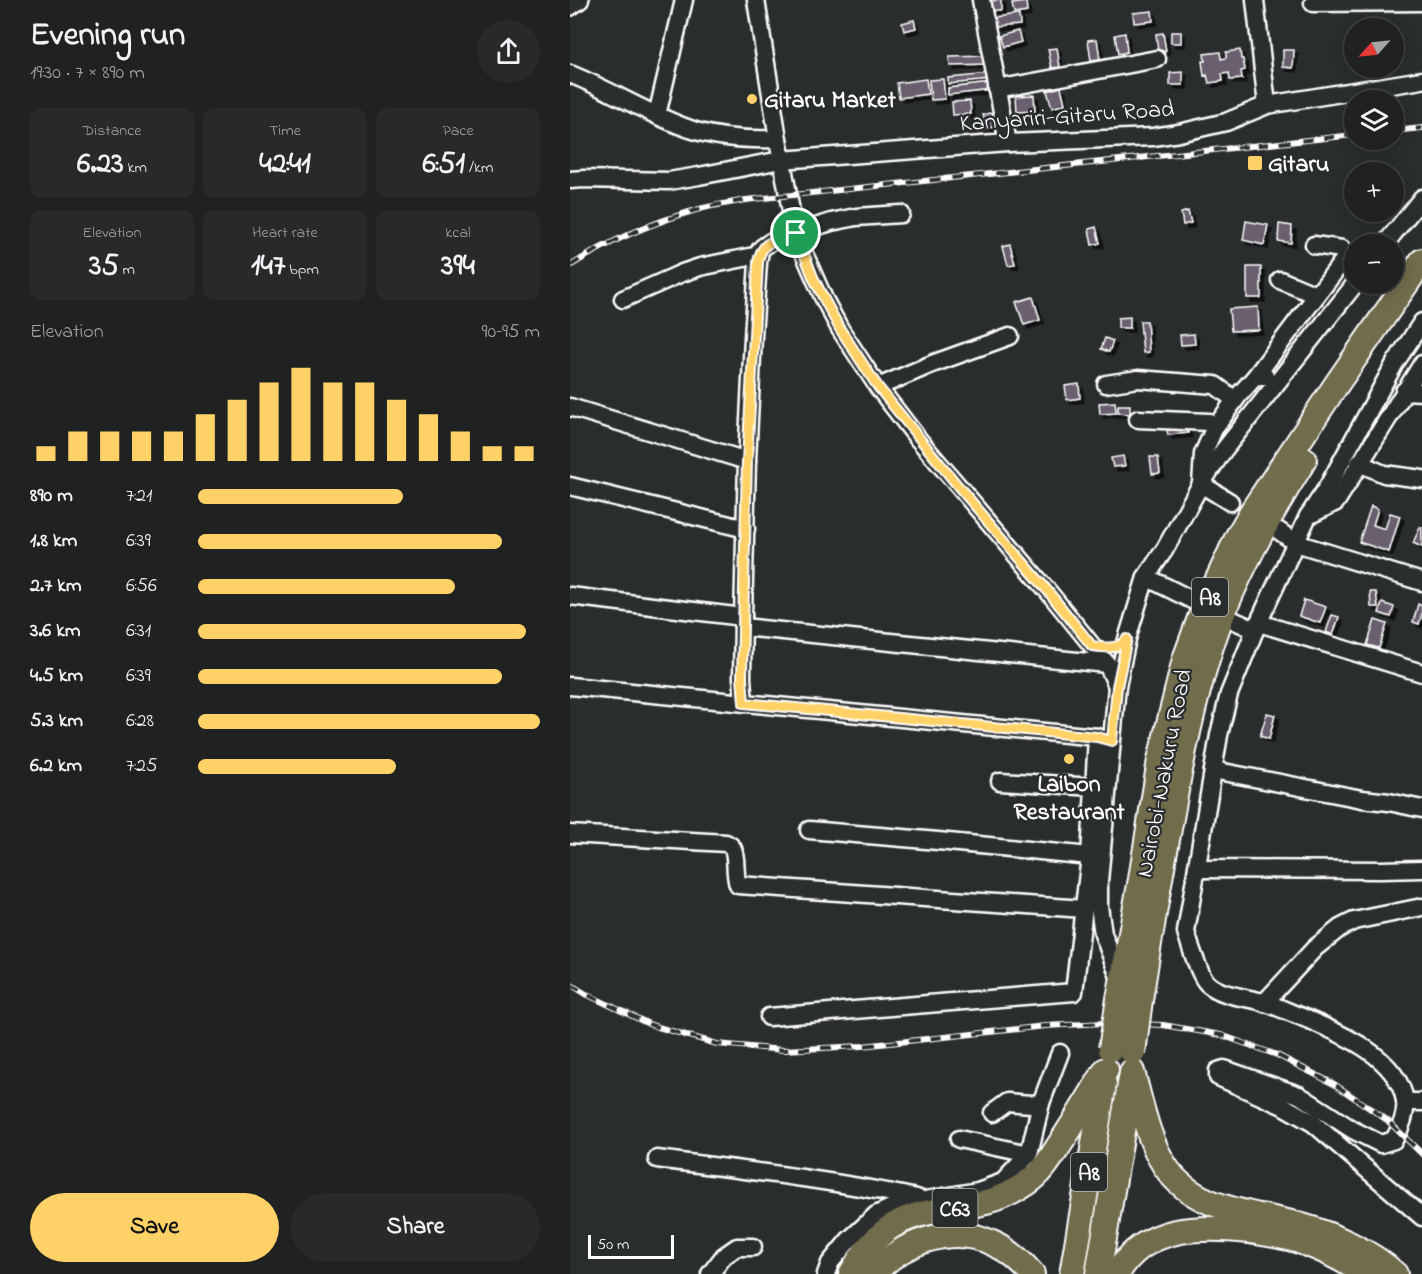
<!DOCTYPE html>
<html lang="en">
<head>
<meta charset="utf-8">
<style>
	body { margin:0; font-family:"Indie Flower",sans-serif; background:#282a2a; color:#f1f3f6; height:100vh; display:flex; flex-direction:column; font-size:22px; white-space:nowrap }
	* { box-sizing:border-box; margin:0 }
	p { font-size:20px; color:#a2a4a5 }
	.icon { flex:none; width:33px; height:33px; fill:none; stroke:currentColor; stroke-width:2; stroke-linecap:round; stroke-linejoin:round }
	.map { position:relative; flex:1; overflow:hidden }
	.sheet { display:flex; flex-direction:column; background:#202222; width:570px }
	.sheet>* { flex:none }
	.needle { width:39px; rotate:243deg }
	.fabs { position:absolute; left:774px; top:18px; display:grid; gap:12px }
	.fabs a { display:grid; place-items:center; width:60px; height:60px; border-radius:50%; background:#202222; box-shadow:0 3px 15px #0003,0 0 0 2px #3d3f40; font-size:30px }
	.scale { position:absolute; left:18px; bottom:15px; width:86px; box-sizing:border-box; padding-left:6px; border:3px solid #fff; border-top:0; font-size:16px; line-height:21px; white-space:nowrap; color:#fff; -webkit-text-stroke:4px #2a2d2e; paint-order:stroke }
	.pin { position:absolute; display:grid; place-items:center; width:51px; height:51px; color:#fff; margin:-26px; border:3px solid #fff; border-radius:50%; box-shadow:0 2px 6px #0007 }
	.round { display:grid; place-items:center; flex:none; width:63px; height:63px; border-radius:32px; background:#282a2a }
	.head { display:flex; align-items:center; justify-content:space-between; height:102px; padding:0 30px }
	h1 { font-size:33px; font-weight:700; line-height:45px }
	.metrics { display:grid; grid-template-columns:repeat(3,1fr); gap:9px; height:102px; padding:6px 30px }
	.metrics div { display:grid; align-content:center; border-radius:12px; background:#282a2a; text-align:center }
	.metrics b { font-size:30px; font-weight:700 }
	.metrics small { font-size:16px; font-weight:400 }
	.metrics p { font-size:16px }
	.chart { height:168px; padding:12px 30px }
	.chart p { display:flex; justify-content:space-between }
	.chart svg { width:100%; height:108px; margin-top:6px; stroke:#ffd166; stroke-width:6 }
	.primary-button { display:flex; gap:12px; margin-top:auto; padding:12px 30px }
	.primary-button a { flex:1; height:69px; border-radius:36px; background:#ffd166; color:#111; font-size:24px; font-weight:700; line-height:69px; text-align:center }
	.primary-button a+a { background:#282a2a; color:#f1f3f6 }
	ul { padding:0 30px; list-style:none; font-size:20px }
	li { display:grid; grid-template-columns:96px 72px 1fr; align-items:center; height:45px }
	li i { height:15px; border-radius:8px; background:#ffd166 }
	main { display:flex; flex:1; min-height:0 }
	.map>svg:first-child { display:block }
</style>
</head>
<body>
<main>
<section class="sheet">
<div class="head"><div><h1>Evening run</h1><p>19:30 · 7 × 890 m</p></div><a class="round"><svg class="icon" aria-label="share" viewBox="0 0 24 24"><path d="M12 15V3M7 8l5-5 5 5M5 13v7h14v-7"/></svg></a></div>
<div class="metrics">
<div><p>Distance</p><b>6.23<small> km</small></b></div>
<div><p>Time</p><b>42:41</b></div>
<div><p>Pace</p><b>6:51<small> /km</small></b></div>
</div>
<div class="metrics">
<div><p>Elevation</p><b>35<small> m</small></b></div>
<div><p>Heart rate</p><b>147<small> bpm</small></b></div>
<div><p>kcal</p><b>394</b></div>
</div>
<div class="chart"><p><span>Elevation</span>90–95 m</p>
<svg viewBox="0 0 160 44" preserveAspectRatio="none"><path d="M5 44V38M15 44V32M25 44V32M35 44V32M45 44V32M55 44V25M65 44V19M75 44V12M85 44V6M95 44V12M105 44V12M115 44V19M125 44V25M135 44V32M145 44V38M155 44V38"/></svg>
</div>
<ul>
<li><b>890 m</b>7:21<i style="width:60%"></i></li>
<li><b>1.8 km</b>6:39<i style="width:89%"></i></li>
<li><b>2.7 km</b>6:56<i style="width:75%"></i></li>
<li><b>3.6 km</b>6:31<i style="width:96%"></i></li>
<li><b>4.5 km</b>6:39<i style="width:89%"></i></li>
<li><b>5.3 km</b>6:28<i style="width:100%"></i></li>
<li><b>6.2 km</b>7:25<i style="width:58%"></i></li>
</ul>
<div class="primary-button"><a>Save</a><a>Share</a></div>
</section>
<div class="map">
<svg width="852" height="1274" viewBox="0 0 852 1274">
	<defs>
		<filter id="shadow"><feDropShadow dx="4" dy="4" stdDeviation="0" flood-color="#0009"/></filter>
	</defs>
	<rect width="100%" height="100%" fill="#2a2d2e"/>
	<filter id="ink" filterUnits="userSpaceOnUse"><feTurbulence type="fractalNoise" baseFrequency=".0167" numOctaves="2"/><feDisplacementMap in="SourceGraphic" scale="12" xChannelSelector="R" yChannelSelector="G"/><feConvolveMatrix kernelMatrix="1 2 1 2 8 2 1 2 1" color-interpolation-filters="sRGB"/></filter>
	<g filter="url(#ink)">
		<g fill="#695f6e" stroke="#fff" stroke-width="1.5" filter="url(#shadow)">
			<polygon points="431,0 431,11 420,11 420,1"/>
			<polygon points="456,2 457,12 444,14 442,4"/>
			<polygon points="582,11 583,21 564,23 563,13"/>
			<polygon points="449,15 450,25 424,27 423,18"/>
			<polygon points="344,20 346,28 334,31 332,23"/>
			<polygon points="448,31 451,42 433,47 429,36"/>
			<rect x="601" y="32" width="10" height="11"/>
			<polygon points="555,33 557,52 548,54 545,35"/>
			<polygon points="593,33 596,51 588,52 586,34"/>
			<polygon points="527,39 530,60 521,61 518,40"/>
			<polygon points="487,48 490,67 482,68 478,49"/>
			<polygon points="670,50 671,59 673,59 675,70 671,71 672,79 660,80 659,73 652,74 653,81 639,83 637,75 634,76 632,61 635,61 634,54 650,52 651,59 656,58 656,52"/>
			<polygon points="713,50 724,50 723,68 713,67"/>
			<polygon points="418,56 418,65 380,66 379,57"/>
			<polygon points="613,72 613,85 600,85 600,73"/>
			<polygon points="421,74 421,80 378,84 378,78"/>
			<polygon points="356,79 358,94 329,98 327,83"/>
			<polygon points="373,79 375,99 361,100 359,80"/>
			<polygon points="421,83 422,90 378,95 378,88"/>
			<polygon points="491,87 495,104 482,108 477,91"/>
			<polygon points="464,95 465,111 447,112 446,96"/>
			<polygon points="400,101 401,114 383,115 382,102"/>
			<polygon points="426,111 430,125 417,129 413,115"/>
			<polygon points="618,211 621,223 613,225 611,213"/>
			<polygon points="676,221 698,225 694,245 673,240"/>
			<polygon points="709,224 722,226 721,243 708,241"/>
			<polygon points="526,227 530,243 522,245 519,229"/>
			<polygon points="440,244 445,264 438,265 433,246"/>
			<rect x="677" y="267" width="14" height="31"/>
			<polygon points="463,297 470,320 454,325 446,302"/>
			<polygon points="688,307 689,330 661,331 659,309"/>
			<polygon points="560,317 560,328 548,328 548,318"/>
			<polygon points="570,321 577,321 579,352 573,353"/>
			<polygon points="624,334 625,344 611,345 610,335"/>
			<polygon points="535,338 543,341 539,352 531,349"/>
			<polygon points="509,384 510,398 497,400 495,386"/>
			<polygon points="545,402 546,413 530,414 529,403"/>
			<polygon points="548,405 560,405 560,414 548,413"/>
			<polygon points="617,428 618,433 598,435 597,430"/>
			<polygon points="553,456 555,466 543,467 541,458"/>
			<polygon points="580,457 588,457 590,473 582,474"/>
			<polygon points="801,506 808,509 803,525 815,529 820,513 830,516 819,552 789,542"/>
			<polygon points="850,527 852,528 852,547 843,543"/>
			<polygon points="800,592 806,592 808,607 801,607"/>
			<polygon points="734,600 756,607 750,623 729,616"/>
			<polygon points="812,603 824,607 821,617 809,613"/>
			<polygon points="848,604 852,606 852,614 849,624 843,622"/>
			<polygon points="762,615 769,617 763,635 756,632"/>
			<polygon points="805,620 817,624 809,648 797,645"/>
			<polygon points="697,713 705,715 699,739 690,736"/>
		</g>
		<g fill="none" stroke-linecap="round" stroke-linejoin="round">
			<g stroke="#fff" stroke-width="21">
				<g id="minor">
					<polyline points="186,0 208,139 221,211 233,251 254,299 270,329 308,387 349,440 477,590 537,664 547,686"/>
					<polyline points="411,0 438,143"/>
					<polyline points="685,0 697,105"/>
					<polyline points="743,3 852,2"/>
					<polyline points="0,7 10,0"/>
					<path d="M0,74C43,91 82,117 126,131C153,139 180,140 208,139"/>
					<polyline points="427,89 587,59"/>
					<polyline points="87,115 114,0"/>
					<polyline points="0,180 14,179 99,181 129,176 211,160 438,143 583,137 609,133 656,122 697,105 852,80"/>
					<polyline points="815,244 852,198"/>
					<polyline points="710,280 746,295"/>
					<polyline points="53,299 112,273 130,267 189,255"/>
					<polyline points="685,377 775,258 775,253 772,249 744,245"/>
					<polyline points="536,384 568,379 645,385 665,400"/>
					<polyline points="308,387 362,364 440,336"/>
					<polyline points="834,391 852,392"/>
					<polyline points="0,407 177,461"/>
					<polyline points="568,419 639,422 644,429"/>
					<polyline points="789,463 814,474 852,479"/>
					<polyline points="631,484 633,454 644,429 668,396 685,377 695,376"/>
					<polyline points="631,484 660,502"/>
					<polyline points="0,486 176,529"/>
					<polyline points="739,515 758,486 825,363 852,322"/>
					<polyline points="709,531 726,543 852,582"/>
					<polyline points="576,577 624,601"/>
					<polyline points="0,596 173,617"/>
					<polyline points="663,620 685,630 738,516 766,502 852,364"/>
					<polyline points="689,623 852,673"/>
					<polyline points="173,627 537,664"/>
					<path d="M685,630L659,694L649,735L616,932C619,942 630,977 637,983C651,996 675,997 693,1002C706,1006 719,1012 732,1017C768,1032 828,1056 835,1101C837,1114 830,1129 824,1140L811,1144L783,1130L729,1095L654,1069L648,1071V1077L713,1106L743,1123L852,1217"/>
					<polyline points="0,686 527,737 536,740"/>
					<polyline points="174,703 172,678 173,617 177,461 183,337 188,263 190,250 193,247 202,241 261,222 286,217 331,214"/>
					<polyline points="643,770 792,799 819,802 852,809"/>
					<polyline points="430,781 524,787"/>
					<polyline points="239,830 368,841 520,856"/>
					<path d="M0,834L156,843C159,845 162,845 163,849C167,857 164,874 168,885L514,909"/>
					<polyline points="628,869 811,870 852,869"/>
					<polyline points="551,982 533,934 529,906 529,881 547,686 557,639 576,577 595,549 631,484 653,451 785,284"/>
					<polyline points="694,1003 745,948 770,928 784,921 852,907"/>
					<polyline points="199,1017 504,992 520,856 527,737"/>
					<polyline points="835,1102 852,1102"/>
					<polyline points="422,1113 437,1102 461,1104 471,1103"/>
					<polyline points="389,1139 459,1154"/>
					<path d="M87,1159C174,1170 261,1180 347,1198"/>
					<polyline points="140,1274 154,1256 167,1247 183,1247"/>
					<polyline points="256,1274 260,1263 279,1240 306,1215 327,1205 408,1191 433,1182 459,1154 471,1103 490,1053"/>
				</g>
			</g>
			<g stroke="#fff" stroke-width="28">
				<g id="highway">
					<polyline points="549,999 571,879 590,760 615,659 630,618 668,536 683,510 766,385 852,261"/>
					<path d="M570,1000C580,935 591,871 603,807C614,745 627,684 648,626C669,569 702,511 734,460"/>
					<path d="M562,1072C571,1103 577,1138 595,1166C624,1211 682,1212 729,1225C761,1234 801,1251 825,1274"/>
					<path d="M281,1274C290,1258 300,1243 315,1231C344,1208 382,1211 416,1202C430,1199 445,1191 457,1183C472,1173 480,1159 490,1144C506,1120 521,1095 536,1070"/>
					<path d="M304,1274C331,1242 382,1224 422,1243C439,1250 451,1261 462,1274"/>
					<polyline points="502,1274 534,1084"/>
					<polyline points="528,1274 561,1078"/>
					<path d="M547,1274C574,1225 630,1226 679,1231C698,1234 719,1236 737,1244C757,1251 777,1262 795,1274"/>
				</g>
			</g>
			<use href="#minor" stroke="#2a2d2e" stroke-width="16"/>
			<use href="#highway" stroke="#716c4b" stroke-width="24"/>
			<g stroke="#fff" stroke-width="6">
				<g id="rail">
					<polyline points="824,131 852,128"/>
					<path d="M0,266C39,241 81,223 126,210C142,205 160,203 176,200L784,135"/>
					<polyline points="0,984 16,994 81,1025 147,1044 214,1050 292,1046 475,1026 535,1023 593,1025 651,1035 707,1055 764,1084 817,1120 852,1154"/>
				</g>
			</g>
			<use href="#rail" stroke="#2a2d2e" stroke-width="4" stroke-dasharray="11" stroke-linecap="butt"/>
			<g stroke="#fff" stroke-width="28" stroke-linecap="butt">
				<g id="highway-bridge">
					<polyline points="541,1049 549,999"/>
					<polyline points="563,1053 570,1000"/>
				</g>
			</g>
			<use href="#highway-bridge" stroke="#716c4b" stroke-width="24"/>
		</g>
	</g>
	<g fill="none" stroke-linecap="round" stroke-linejoin="round" filter="url(#ink)">
		<g stroke="#fff" stroke-width="12">
			<path id="route" d="M226,233L243,277L254,299L270,329L308,387L388,486L477,590L522,646C536,648 548,650 557,639L547,687L542,741L527,737L174,703L172,678L173,627L177,461L188,263C191,240 206,240 226,233Z"/>
		</g>
		<use href="#route" stroke="#ffd166" stroke-width="8"/>
	</g>
	<g fill="#ffd166" stroke="#2a2d2e" stroke-width="2">
		<circle cx="182" cy="99" r="6"/>
		<rect x="677" y="155" width="16" height="16" rx="3"/>
		<circle cx="499" cy="759" r="6"/>
	</g>
	<g text-anchor="middle" stroke-width="4.5" stroke-linejoin="round" paint-order="stroke">
		<g fill="#2a2d2e" stroke="#bfc0c0" stroke-width="1.5">
			<rect x="622" y="578" width="36" height="38" rx="4.5"/>
			<rect x="501" y="1153" width="36" height="38" rx="4.5"/>
			<rect x="362.5" y="1189" width="45" height="38" rx="4.5"/>
		</g>
		<g font-size="22" font-weight="bold" fill="#fff">
			<text x="640" y="605">A8</text>
			<text x="519" y="1180">A8</text>
			<text x="385" y="1216">C63</text>
		</g>
		<g font-size="24" font-weight="bold" fill="#fff" stroke="#2a2d2e" text-anchor="start">
			<text x="194" y="107">Gitaru Market</text>
			<text x="698" y="171">Gitaru</text>
			<text x="499" y="791" text-anchor="middle">Laibon<tspan x="499" dy="28">Restaurant</tspan></text>
		</g>
		<g font-size="24" fill="#fff" stroke="#2a2d2e">
			<text transform="translate(497 115) rotate(-4)" y="8">Kanyariri-Gitaru Road</text>
			<text transform="translate(593 773) rotate(-79)" y="8">Nairobi-Nakuru Road</text>
		</g>
	</g>
</svg>
<div class="fabs">
<a><svg class="needle" viewBox="-14 -14 28 28"><path d="M0-13l5 13h-10z" fill="#e53935"/><path d="M0 13l5-13h-10z" fill="#a2a4a5"/></svg></a>
<a><svg class="icon" aria-label="layers" viewBox="0 0 24 24"><path d="M12 4l9 5-9 5-9-5zM3 14l9 5 9-5"/></svg></a>
<a>+</a>
<a>−</a>
</div>
<div class="scale">50 m</div>
<div class="pin" style="left:226px;top:233px;background:#1e9e55"><svg class="icon" aria-label="arrive" viewBox="0 0 24 24"><path d="M6 21V4h12l-3 4 3 4H6"/></svg></div>
</div>
</main>
</body>
</html>
